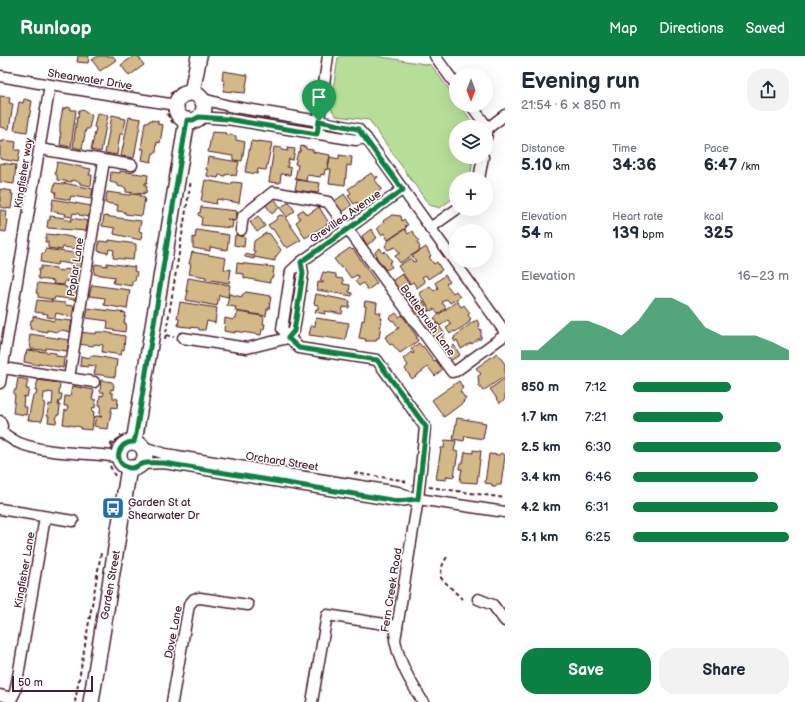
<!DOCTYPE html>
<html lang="en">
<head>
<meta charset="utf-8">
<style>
	body { margin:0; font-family:"Balsamiq Sans",sans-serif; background:#f2f2f3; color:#1f2937; height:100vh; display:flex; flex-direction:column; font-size:15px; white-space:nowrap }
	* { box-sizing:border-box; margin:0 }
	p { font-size:13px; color:#747a83 }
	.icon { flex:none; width:22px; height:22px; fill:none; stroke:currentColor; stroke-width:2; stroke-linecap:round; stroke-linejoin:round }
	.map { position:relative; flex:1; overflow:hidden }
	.details { display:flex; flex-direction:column; background:#fff; width:300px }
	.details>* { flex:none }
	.needle { width:26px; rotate:180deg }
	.buttons { position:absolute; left:449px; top:12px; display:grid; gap:8px }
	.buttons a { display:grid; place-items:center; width:44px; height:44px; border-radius:50%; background:#fff; box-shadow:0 4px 16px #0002; font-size:20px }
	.scale { position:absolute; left:12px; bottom:10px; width:81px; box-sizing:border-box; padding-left:4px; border:2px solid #4a1f2b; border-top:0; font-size:11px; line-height:14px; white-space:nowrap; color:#4a1f2b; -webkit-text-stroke:3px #fff; paint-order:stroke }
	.pin { position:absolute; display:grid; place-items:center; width:34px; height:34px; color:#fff; margin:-41px -17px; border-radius:50% 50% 50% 0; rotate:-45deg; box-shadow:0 0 4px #0007 }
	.pin .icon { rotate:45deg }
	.round { display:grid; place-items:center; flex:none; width:42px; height:42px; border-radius:16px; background:#f2f2f3 }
	.headline { display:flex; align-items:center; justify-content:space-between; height:68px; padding:0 16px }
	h1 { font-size:22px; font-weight:800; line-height:30px }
	.metrics { display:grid; grid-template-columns:repeat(3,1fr); gap:6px; height:68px; padding:4px 16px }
	.metrics div { display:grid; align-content:center }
	.metrics b { font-size:17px; font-weight:800 }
	.metrics small { font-size:11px; font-weight:400 }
	.metrics p { font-size:11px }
	.chart { height:112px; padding:8px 16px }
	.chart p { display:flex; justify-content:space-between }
	.chart svg { width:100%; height:72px; margin-top:4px; fill:#0b8043; opacity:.7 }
	.button { display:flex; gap:8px; margin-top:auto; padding:8px 16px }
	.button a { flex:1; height:46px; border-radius:16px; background:#0b8043; color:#fff; font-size:16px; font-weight:800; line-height:46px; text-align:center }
	.button a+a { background:#f2f2f3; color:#1f2937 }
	ul { padding:0 16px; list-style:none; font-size:13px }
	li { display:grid; grid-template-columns:64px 48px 1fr; align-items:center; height:30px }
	li i { height:10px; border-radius:5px; background:#0b8043 }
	header { display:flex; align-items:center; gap:24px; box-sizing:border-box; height:56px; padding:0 20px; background:#0b8043; color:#fff }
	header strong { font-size:19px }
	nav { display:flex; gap:22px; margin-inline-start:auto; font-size:14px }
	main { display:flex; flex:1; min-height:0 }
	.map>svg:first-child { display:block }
</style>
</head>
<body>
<header>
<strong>Runloop</strong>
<nav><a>Map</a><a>Directions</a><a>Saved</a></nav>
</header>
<main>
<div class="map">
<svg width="505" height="646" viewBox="0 0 505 646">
	<rect width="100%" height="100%" fill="#fff"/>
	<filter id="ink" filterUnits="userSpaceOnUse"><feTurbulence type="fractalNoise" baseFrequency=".025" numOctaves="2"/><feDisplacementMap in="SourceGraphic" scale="8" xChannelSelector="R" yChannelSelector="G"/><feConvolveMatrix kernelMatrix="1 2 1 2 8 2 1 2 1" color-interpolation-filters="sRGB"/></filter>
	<g filter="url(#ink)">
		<polygon fill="#b7de99" stroke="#807e62" points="341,0 376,0 431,9 456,43 456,49 460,49 476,71 456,71 456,101 473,101 470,123 456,123 456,140 440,152 429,149 369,64 336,60 330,51 338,2"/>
		<g fill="#d3b888" stroke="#4a1f2b">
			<polygon points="78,0 89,0 88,7 77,6"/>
			<polygon points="98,0 113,0 116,4 100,15 92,4"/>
			<polygon points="134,0 138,0 144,9 129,20 121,9"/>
			<polygon points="223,15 248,19 245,37 223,35 225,25 222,24"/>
			<polygon points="0,40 10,41 9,47 13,48 9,73 0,71"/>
			<polygon points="24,43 32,45 27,76 14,74 19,46 23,47"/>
			<polygon points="65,51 71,52 71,54 76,54 71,91 60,89 61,81 60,81 61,77 60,77 60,67 63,52 65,53"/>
			<polygon points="79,54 86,55 86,57 92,58 89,73 86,73 82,93 73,91 77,61 78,62"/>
			<polygon points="97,57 108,59 101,96 91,94 96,72 94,71"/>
			<polygon points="112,59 121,61 121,62 126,63 123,78 120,78 117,99 105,97"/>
			<polygon points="129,61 141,63 134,102 121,100"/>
			<polygon points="150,64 158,65 158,68 163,69 160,87 157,86 156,97 153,97 151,106 142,104 144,93 141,93 145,66 149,66"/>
			<polygon points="212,76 226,77 226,78 236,80 236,84 245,86 242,105 233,104 233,100 208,96"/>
			<polygon points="4,84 16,86 15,94 20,94 18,106 0,103 0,85 3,86"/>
			<polygon points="251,85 258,86 258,85 272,87 266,114 258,113 257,118 245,116"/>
			<polygon points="301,90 306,91 306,93 313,94 313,96 330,99 327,114 325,113 324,119 321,118 320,121 307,119 306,125 295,123 298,109 295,108 298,96 300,96"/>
			<polygon points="274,91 282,92 281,94 288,95 287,92 295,93 293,104 289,103 287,111 291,112 290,119 281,118 280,127 269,126"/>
			<polygon points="339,99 352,101 351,110 347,109 345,129 329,127 331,113 328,113 330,101 339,103"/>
			<polygon points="208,101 239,106 236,120 230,118 225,119 225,120 219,119 218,122 207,120 208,114 206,114"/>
			<polygon points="57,106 91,113 89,119 92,119 91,130 80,128 80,126 72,124 72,126 57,124 57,119 55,118"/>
			<polygon points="0,107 16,109 14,128 0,126"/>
			<polygon points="120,115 148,119 147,127 145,127 145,130 147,130 146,137 144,136 144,138 126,136 126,132 118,130 118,128 110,126 111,116 120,117"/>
			<polygon points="371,117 375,122 377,120 378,121 375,124 382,133 359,149 357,146 354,148 348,140 351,137 348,133"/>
			<polygon points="205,124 231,129 232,126 242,127 239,147 217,143 216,148 201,145"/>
			<polygon points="297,124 320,127 318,137 295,134"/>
			<polygon points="55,127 64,128 64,127 93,133 91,143 71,140 70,144 55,141 56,136 53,135"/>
			<polygon points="0,133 12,135 11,138 13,138 11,153 0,151"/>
			<polygon points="107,136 128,139 132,138 141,139 140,141 145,142 142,160 125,158 125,156 117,155 118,149 105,147"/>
			<polygon points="344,138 351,148 351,150 340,158 332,147"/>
			<polygon points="274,142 280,151 272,158 265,148"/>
			<polygon points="53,143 91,150 89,161 79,159 79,158 73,157 72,161 65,160 66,158 51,155"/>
			<polygon points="289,146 295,155 287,161 280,152"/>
			<polygon points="201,151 237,155 235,165 227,163 233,165 232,172 201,169 202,161 198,159 199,156 200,157"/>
			<polygon points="319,151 329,167 305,182 296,166 300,163 298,159 298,157 302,154 304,154 307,159"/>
			<polygon points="0,154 7,155 6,164 8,164 6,176 0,175"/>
			<polygon points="280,159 284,160 301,184 287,192 285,190 284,190 273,173 271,173 268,169 276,164 277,161"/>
			<polygon points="392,159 401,160 402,165 404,163 408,169 405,170 407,171 388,184 384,177 381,179 377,172 384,166 383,165"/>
			<polygon points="50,160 65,162 64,163 71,165 72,162 88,165 86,175 48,172 47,171 48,164 50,164"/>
			<polygon points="104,160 141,165 139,175 142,176 141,184 114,178 115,172 102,170"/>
			<polygon points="258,160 265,170 257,176 250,166"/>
			<polygon points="371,173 377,182 367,189 362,180"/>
			<polygon points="405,173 408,178 412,175 419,185 417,186 420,191 419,192 420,194 400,207 395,200 400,197 395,191 388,194 385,190 389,184"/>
			<polygon points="196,174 229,179 227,194 210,191 210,195 193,192 193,181 195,182"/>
			<polygon points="266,177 270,178 281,194 275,202 275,205 254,201 254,203 245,201 245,198 254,200 255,195 253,195 254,185"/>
			<polygon points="47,178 56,179 56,178 85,184 84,194 63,191 62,194 48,192 48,186 45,186"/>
			<polygon points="235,179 245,181 244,191 234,189"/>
			<polygon points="109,184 136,188 136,195 134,197 133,204 113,202 114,194 109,193 108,197 98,195 99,185 109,186"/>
			<polygon points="426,191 431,200 429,201 434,208 437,206 442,214 428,223 426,219 422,221 425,226 417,232 413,226 410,228 398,210 411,202 413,206 416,205 412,200"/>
			<polygon points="350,192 352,194 353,193 377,227 368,234 363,227 359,230 355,225 359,222 357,219 351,222 343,211 341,212 334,203"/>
			<polygon points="380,192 383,197 385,195 392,205 389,207 392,211 386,214 376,201 377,200 375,196"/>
			<polygon points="45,193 74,197 74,199 82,200 81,211 71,210 71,208 58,206 57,209 41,206 42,197 44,198"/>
			<polygon points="192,196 226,202 224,213 229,214 230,213 231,213 229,227 205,223 206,221 189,218 191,208 189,208"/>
			<polygon points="107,207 135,211 134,215 137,216 135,225 132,225 132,230 113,227 115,221 94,218 95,208 107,210"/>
			<polygon points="237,207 274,211 273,221 270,223 270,227 244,222 244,218 236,217"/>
			<polygon points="41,210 56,212 56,214 63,215 64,213 80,215 78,226 65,225 64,229 53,228 54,225 39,223 38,221 39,213 41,213"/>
			<polygon points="323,216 336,218 336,222 343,223 343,228 350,229 349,236 352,237 352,240 317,234 318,226 323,227 323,225 320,225"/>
			<polygon points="402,218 409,228 399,235 392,225"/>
			<polygon points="445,219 450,226 446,228 453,237 456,235 460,241 450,247 447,243 442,246 446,252 438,258 434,253 431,255 419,237 430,230 434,235 438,232 435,227"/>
			<polygon points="188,222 230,229 228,241 219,239 217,250 186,244 188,235 186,235"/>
			<polygon points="38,227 65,230 65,231 77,234 76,244 55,241 54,244 38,241 38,237 36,237"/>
			<polygon points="92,229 130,234 127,253 104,249 105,242 89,240"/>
			<polygon points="246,236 271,240 269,253 267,253 266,260 235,255 236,251 227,250 229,238 242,241 242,239"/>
			<polygon points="316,238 350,245 349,252 343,251 342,258 325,255 325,258 315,256 316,253 318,253 318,249 314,248"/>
			<polygon points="37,244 65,247 66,249 74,250 72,261 56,257 55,262 47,261 48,258 35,256"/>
			<polygon points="422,244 429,255 419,262 412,251"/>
			<polygon points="365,245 377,247 376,256 381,257 380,262 382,262 379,282 377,282 376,285 365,285 366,283 359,282 362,264 364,265 366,250 364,250"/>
			<polygon points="457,245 461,251 464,249 470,257 468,259 471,263 469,264 470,266 455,276 454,275 450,278 446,272 451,269 448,264 440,270 434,262"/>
			<polygon points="180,246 217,252 215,267 207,265 205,274 199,274 199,272 178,270 179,263 177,262"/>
			<polygon points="88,252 126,257 124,267 126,267 125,276 107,273 108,265 86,262"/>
			<polygon points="239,256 262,260 264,262 263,268 265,268 264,273 262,273 261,279 235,275 235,277 224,275 225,262 234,264 234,261 236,262 237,258"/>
			<polygon points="396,257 399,261 402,259 417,281 416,281 418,285 400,297 392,288 390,289 385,281 399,272 393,264 392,265 389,262"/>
			<polygon points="33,260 54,265 55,263 72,265 70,276 62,274 57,276 47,274 47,276 30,273 31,264 33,264"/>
			<polygon points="316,262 349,267 345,284 309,279 311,270 315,270"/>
			<polygon points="477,264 480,270 478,271 481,274 481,283 478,283 472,288 471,287 461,293 457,284 455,286 453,283 455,282 454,281 474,265 474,266"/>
			<polygon points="432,265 434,269 437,267 445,278 442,280 444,283 438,287 428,273 429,272 427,269"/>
			<polygon points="80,276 96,278 96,276 104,276 125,280 124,294 122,294 121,299 102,296 103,289 94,288 93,290 78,288"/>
			<polygon points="30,278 69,284 67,295 46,292 45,294 31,293 30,287 29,287"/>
			<polygon points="419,287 422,291 423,290 434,305 436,304 443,313 435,320 428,311 412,323 405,313 408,309 403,303 411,296 413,298 414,297 411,293"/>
			<polygon points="454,289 460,299 450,305 444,296"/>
			<polygon points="27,294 56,297 56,300 64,301 63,312 39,307 39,309 24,306 25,298 26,298"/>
			<polygon points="497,297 505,308 505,320 483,335 479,330 478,320 481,318 476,312"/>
			<polygon points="81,300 90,302 90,300 97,300 117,304 115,321 94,318 96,310 88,309 88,311 80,310"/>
			<polygon points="18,322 28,324 26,333 29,333 27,341 24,340 23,351 27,351 26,359 13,357 15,339 14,339 14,334 16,334"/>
			<polygon points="505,322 505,343 500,347 490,333"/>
			<polygon points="38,324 60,327 59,338 62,338 61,345 59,345 58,349 60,349 59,359 57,359 56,367 48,366 49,360 47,360 49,348 52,349 53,337 48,336 48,337 44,337 43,347 45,346 42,365 28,364 33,339 36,339 37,335 35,335"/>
			<polygon points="101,324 112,326 114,329 113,334 111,333 110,337 113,337 113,342 118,343 117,352 112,351 108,373 99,372 99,371 94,370 96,360 102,361 100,360 100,356 101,349 99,349 100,339 103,340 104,336 100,336"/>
			<polygon points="459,325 463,332 460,335 466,343 463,345 464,346 444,361 432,344"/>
			<polygon points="72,330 94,334 92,343 96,344 95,352 93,351 92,355 94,356 92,374 81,373 81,371 63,368 65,354 67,355 68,350 64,350 65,340 70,341"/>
			<polygon points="457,362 486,367 483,383 465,380 464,385 453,383"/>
			<polygon points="445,384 456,385 454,395 458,396 454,421 447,420 446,424 436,423 441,392 444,392"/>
			<polygon points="473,394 481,395 477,427 461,426 460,424 462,413 459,413 460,407 463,407 465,396 473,397"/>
			<polygon points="501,397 504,398 505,400 501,429 496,429 496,431 492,431 492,428 485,427 489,398 499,399"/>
		</g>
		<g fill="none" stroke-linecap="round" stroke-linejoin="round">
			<g stroke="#4a1f2b" stroke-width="13">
				<g id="street">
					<polyline points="435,0 456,29"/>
					<polyline points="0,20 50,29 176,49"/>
					<polyline points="203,43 229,50 319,65 358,73 366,82 505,276"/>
					<polyline points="471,49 488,72 486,82"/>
					<polyline points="199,61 227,63 356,84 366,82"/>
					<polyline points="318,70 328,0"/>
					<polyline points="488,72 505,59"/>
					<polyline points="40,93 132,109"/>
					<polyline points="479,123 483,101"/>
					<path d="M403,133L301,206L291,215L282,273L299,292L377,304L425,371L418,443L395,584C400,609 410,625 423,646"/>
					<polyline points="430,172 457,153"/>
					<polyline points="241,174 243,160 273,136 328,146 452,316 456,315 505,279"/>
					<polyline points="183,282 247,292 288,282"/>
					<polyline points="288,282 294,275 303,217 301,206"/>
					<polyline points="3,312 94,326"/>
					<polyline points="69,322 104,105"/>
					<polyline points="0,327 50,29"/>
					<polyline points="0,365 2,370 0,376"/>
					<path d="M0,375C6,379 12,384 19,387C50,399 86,396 119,401"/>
					<polyline points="143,391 165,398 398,436 414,442"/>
					<polyline points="142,408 164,407 397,445 418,443 505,456"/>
					<polyline points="0,453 73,465"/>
					<polyline points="478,543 493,549 505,565"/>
					<polyline points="0,639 12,642 15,636 17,626 45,461"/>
					<polyline points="172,646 189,549 194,543 200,542 248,549"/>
					<polyline points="312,646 327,559 397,570"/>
				</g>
			</g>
			<g stroke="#4a1f2b" stroke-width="18">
				<g id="secondary">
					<polyline points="192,36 199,0"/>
					<circle cx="190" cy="51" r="14"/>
					<circle cx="132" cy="399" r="13"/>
					<polyline points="134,386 187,64"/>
					<polyline points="91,646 129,412"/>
				</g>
			</g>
			<g stroke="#4a1f2b" stroke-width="2" stroke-dasharray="4 3" stroke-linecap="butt">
				<polyline points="170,38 180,31"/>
				<polyline points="167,58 173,67"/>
				<polyline points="166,279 174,281"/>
				<polyline points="165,283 191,124"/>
				<polyline points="111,390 111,388 121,381 121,379"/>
				<polyline points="110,410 115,420"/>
				<polyline points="354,417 401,424 409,427"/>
				<polyline points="429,431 505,442"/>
				<path d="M447,501C442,508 441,513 441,522L462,543"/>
				<polyline points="75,646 101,497"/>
			</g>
			<use href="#street" stroke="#fff" stroke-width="10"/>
			<use href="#secondary" stroke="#fff" stroke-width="15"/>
		</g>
	</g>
	<g fill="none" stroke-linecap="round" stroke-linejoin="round" filter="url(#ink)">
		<g stroke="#fff" stroke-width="8">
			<path id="route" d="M199,61L227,63L317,78L319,65L358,73L403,134L301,206L303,217L296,263L294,275L288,282L299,292L377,304L426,371L418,443L397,445L164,407C157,407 148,406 142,408C136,410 133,414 127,411C112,405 119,385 134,386L136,378L187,64H193Z"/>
		</g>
		<use href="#route" stroke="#0b8043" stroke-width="5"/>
	</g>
	<defs>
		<g id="bus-square" transform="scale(1.15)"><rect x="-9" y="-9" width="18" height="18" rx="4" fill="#1f6fb2" stroke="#fff"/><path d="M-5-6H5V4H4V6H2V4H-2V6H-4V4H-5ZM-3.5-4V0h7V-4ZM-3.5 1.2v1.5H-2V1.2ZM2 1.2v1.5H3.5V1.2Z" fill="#fff"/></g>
	</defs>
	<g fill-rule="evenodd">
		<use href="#bus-square" x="113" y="452"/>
	</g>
	<g text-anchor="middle" stroke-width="3" stroke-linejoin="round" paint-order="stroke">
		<g font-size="11" fill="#4a1f2b" stroke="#fff">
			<text transform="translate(90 23) rotate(9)" y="4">Shearwater Drive</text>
			<text transform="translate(23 117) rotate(-81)" y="4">Kingfisher way</text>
			<text transform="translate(345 160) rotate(-35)" y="4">Grevillea Avenue</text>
			<text transform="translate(75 211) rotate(-81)" y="4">Poplar Lane</text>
			<text transform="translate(428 264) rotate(54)" y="4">Bottlebrush Lane</text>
			<text transform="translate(282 405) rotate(9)" y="4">Orchard Street</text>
			<text transform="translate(24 514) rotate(-80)" y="4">Kingfisher Lane</text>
			<text transform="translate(110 529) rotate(-80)" y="4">Garden Street</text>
			<text transform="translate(391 534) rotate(-81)" y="4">Fern Creek Road</text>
			<text transform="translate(173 576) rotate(-79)" y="4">Dove Lane</text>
		</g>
		<g font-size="11" fill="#4a1f2b" stroke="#fff" text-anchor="start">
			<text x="128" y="450">Garden St at<tspan x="128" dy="13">Shearwater Dr</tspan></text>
		</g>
	</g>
</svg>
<div class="buttons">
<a><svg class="needle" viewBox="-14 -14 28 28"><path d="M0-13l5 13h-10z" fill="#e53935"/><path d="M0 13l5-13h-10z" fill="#747a83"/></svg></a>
<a><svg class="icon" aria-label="layers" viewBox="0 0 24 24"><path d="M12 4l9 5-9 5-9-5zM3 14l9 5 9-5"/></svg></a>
<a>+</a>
<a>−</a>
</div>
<div class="scale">50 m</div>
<div class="pin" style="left:319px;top:65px;background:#1e9e55"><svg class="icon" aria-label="arrive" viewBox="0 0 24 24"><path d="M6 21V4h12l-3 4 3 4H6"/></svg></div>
</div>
<section class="details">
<div class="headline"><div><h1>Evening run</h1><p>21:54 · 6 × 850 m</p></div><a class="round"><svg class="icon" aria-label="share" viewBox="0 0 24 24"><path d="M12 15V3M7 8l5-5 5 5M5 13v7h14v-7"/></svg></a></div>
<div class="metrics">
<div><p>Distance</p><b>5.10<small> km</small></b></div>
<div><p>Time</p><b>34:36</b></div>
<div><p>Pace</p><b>6:47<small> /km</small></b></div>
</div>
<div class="metrics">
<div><p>Elevation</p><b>54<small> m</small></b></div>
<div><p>Heart rate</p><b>139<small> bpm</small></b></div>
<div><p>kcal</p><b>325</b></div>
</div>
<div class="chart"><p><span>Elevation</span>16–23 m</p>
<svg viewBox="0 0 160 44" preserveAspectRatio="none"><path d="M0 44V38L10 38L20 29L30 20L40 20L50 24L60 29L70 20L80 6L90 6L100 11L110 24L120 29L130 29L140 29L150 33L160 38V44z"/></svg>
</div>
<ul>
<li><b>850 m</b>7:12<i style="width:63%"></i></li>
<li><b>1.7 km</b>7:21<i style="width:58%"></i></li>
<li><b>2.5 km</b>6:30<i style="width:95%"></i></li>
<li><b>3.4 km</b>6:46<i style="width:80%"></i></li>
<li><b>4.2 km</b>6:31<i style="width:93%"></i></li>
<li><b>5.1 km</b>6:25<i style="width:100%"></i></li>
</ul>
<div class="button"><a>Save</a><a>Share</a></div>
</section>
</main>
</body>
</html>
